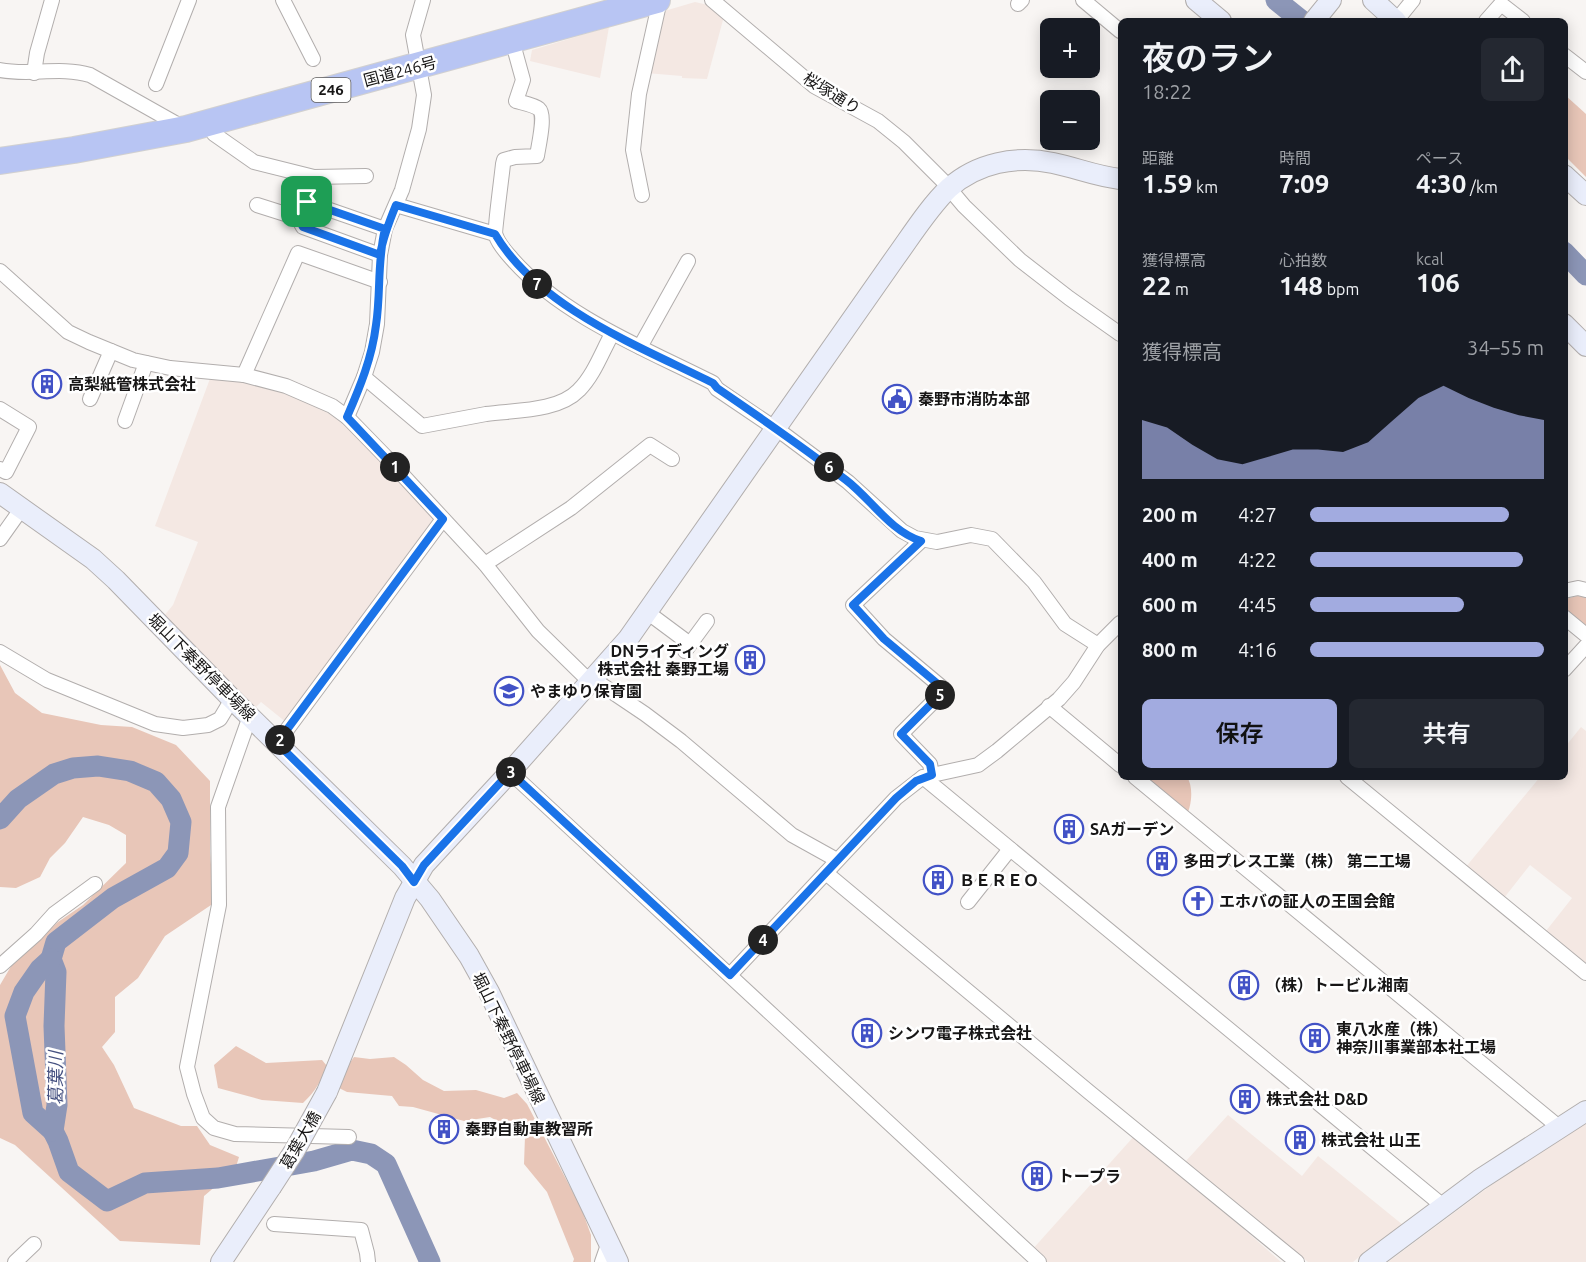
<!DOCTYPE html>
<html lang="ja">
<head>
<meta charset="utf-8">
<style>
	body { margin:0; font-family:Ubuntu,"Noto Sans JP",sans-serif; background:#242831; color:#f1f3f6; height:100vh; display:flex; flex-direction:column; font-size:22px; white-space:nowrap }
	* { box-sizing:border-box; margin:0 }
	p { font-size:20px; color:#9ea1a6 }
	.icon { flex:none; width:33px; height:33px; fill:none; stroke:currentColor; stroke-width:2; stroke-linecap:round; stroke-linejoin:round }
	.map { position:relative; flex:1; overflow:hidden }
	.sheet { position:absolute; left:1118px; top:18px; width:450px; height:762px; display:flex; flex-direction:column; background:#171b24; border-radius:9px; box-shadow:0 3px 15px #0003 }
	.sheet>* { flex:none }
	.buttons { position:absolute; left:1040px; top:18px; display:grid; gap:12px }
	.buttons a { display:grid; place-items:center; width:60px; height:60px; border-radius:9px; background:#171b24; box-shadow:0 3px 15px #0003; font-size:30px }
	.pin { position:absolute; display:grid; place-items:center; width:51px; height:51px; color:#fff; margin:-26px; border-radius:12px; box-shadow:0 3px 9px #0006 }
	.km { position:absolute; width:30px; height:30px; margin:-15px; border-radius:50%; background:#222; color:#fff; font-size:16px; line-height:30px; text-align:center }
	.round { display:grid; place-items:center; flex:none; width:63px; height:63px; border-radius:9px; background:#242831 }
	.headline { display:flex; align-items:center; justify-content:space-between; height:102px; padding:0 24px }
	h1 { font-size:33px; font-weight:600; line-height:45px }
	.figures { display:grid; grid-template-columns:repeat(3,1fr); gap:9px; height:102px; padding:6px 24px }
	.figures div { display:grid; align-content:center }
	.figures b { font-size:26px; font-weight:600 }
	.figures small { font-size:16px; font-weight:400 }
	.figures p { font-size:16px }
	.chart { height:168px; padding:12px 24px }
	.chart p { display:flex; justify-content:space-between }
	.chart svg { width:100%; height:108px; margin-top:6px; fill:#a2abe0; opacity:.7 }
	.button { display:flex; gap:12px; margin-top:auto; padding:12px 24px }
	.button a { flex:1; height:69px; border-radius:9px; background:#a2abe0; color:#111; font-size:24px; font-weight:600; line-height:69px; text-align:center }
	.button a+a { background:#242831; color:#f1f3f6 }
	ul { padding:0 24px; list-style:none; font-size:20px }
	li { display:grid; grid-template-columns:96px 72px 1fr; align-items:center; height:45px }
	li i { height:15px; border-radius:8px; background:#a2abe0 }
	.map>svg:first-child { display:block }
</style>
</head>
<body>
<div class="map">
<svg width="1586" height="1262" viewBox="0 0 1586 1262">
	<rect width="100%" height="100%" fill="#f8f5f3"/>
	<g fill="#f4e8e3">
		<polygon points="695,2 708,5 725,19 723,20 707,79 682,78 682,76 646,73 661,12"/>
		<polygon points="609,27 600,78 530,61 532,50"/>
		<polygon points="211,376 272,386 337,414 436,517 287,723 261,702 255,708 163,617 173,605 198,542 155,526"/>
		<polygon points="1581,727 1586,731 1586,964 1546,931 1572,898 1530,865 1504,898 1465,868 1540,777 1564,777 1565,747"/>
		<polygon points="1228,1115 1302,1176 1318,1156 1403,1225 1378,1244 1376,1243 1353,1262 1308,1262 1185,1162"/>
		<polygon points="1586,1122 1586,1262 1388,1262 1490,1186"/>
		<polygon points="1136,1134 1281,1262 1044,1262 1031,1251"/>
	</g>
	<g fill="#e8c6b8">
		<polygon points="1565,95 1586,114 1586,177 1565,156"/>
		<polygon points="1577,596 1586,597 1586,628 1565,610 1565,599"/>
		<polygon points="0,665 15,693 42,713 101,725 132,727 176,745 210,781 210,852 214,903 165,936 138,978 115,997 115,1032 102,1047 114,1065 134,1108 181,1126 197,1126 210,1145 239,1157 235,1170 204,1196 200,1245 120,1241 15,1145 0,1138 0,985 13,963 58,922 83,905 126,863 126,835 109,825 83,817 65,843 50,858 40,877 16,888 0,887"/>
		<path d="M1140,777H1187C1193,786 1192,802 1188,812Z"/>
		<path d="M236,1046L266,1063L322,1060L327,1066C321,1081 315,1092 303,1103L262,1100L218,1088L214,1065Z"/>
		<polygon points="354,1057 370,1059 394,1057 406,1065 423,1080 444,1091 476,1090 504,1098 517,1093 527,1104 582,1210 591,1235 591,1262 573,1262 574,1259 547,1192 524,1164 525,1136 490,1117 464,1121 413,1107 399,1106 392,1096 347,1092 339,1088 344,1071"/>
	</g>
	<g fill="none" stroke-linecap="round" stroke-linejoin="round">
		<g stroke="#8c96b7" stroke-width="21">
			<polyline points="1276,0 1302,21"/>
			<polyline points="1564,252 1586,275"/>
			<polyline points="0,819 18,799 54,774 73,768 98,766 130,771 156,782 171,799 181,822 178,853 167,868 113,898 56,942 51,959 56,972 54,1026 57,1105 53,1131 58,1141 69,1172 107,1201 145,1183 218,1178 314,1161 352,1150 371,1154 386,1164 430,1262"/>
			<polyline points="51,959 40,969 24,992 15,1016 33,1113 53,1131"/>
		</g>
		<g stroke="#b2aead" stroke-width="16">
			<g id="street">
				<polyline points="283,0 313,59"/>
				<polyline points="712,0 814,86 878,121 904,142 943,181 964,206 1020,260 1069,298 1120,334"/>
				<polyline points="1083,0 1120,31"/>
				<polyline points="1018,4 1022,0"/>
				<polyline points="1396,21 1413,0"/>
				<polyline points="1486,21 1501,4 1523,21"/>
				<path d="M512,40L523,80L516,101C523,103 534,105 539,109C546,115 538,148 537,156L515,157L504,160L503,164C502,175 494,232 496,236C499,245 506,252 512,259C562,316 646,349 713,383L717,389L785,435L848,482L902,531L915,538L937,542L971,535L992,539L1034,582L1065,624L1098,645"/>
				<polyline points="1564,55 1586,72"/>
				<path d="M0,70C30,76 60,66 90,75L184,128"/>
				<polyline points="34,73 37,53 52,0"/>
				<polyline points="156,84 189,0"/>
				<polyline points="209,123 214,134 254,162 314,177 366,176"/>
				<polyline points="642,195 633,150 639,94 660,0"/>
				<polyline points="307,202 385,229"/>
				<polyline points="257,205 298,218 303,227 380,255"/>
				<polyline points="396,205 495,234"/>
				<polyline points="0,271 68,332 89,342 133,360 170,368 244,375 286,386 332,406 347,417 385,456 485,564 538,631 583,675 593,679 645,714 681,741 792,835 837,860"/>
				<polyline points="640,347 688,261"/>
				<polyline points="244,375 298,253 380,282"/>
				<path d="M364,377L422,426C443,422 464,418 486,414C514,410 558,412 579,390C594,375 602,352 612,334"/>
				<polyline points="90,399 111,351"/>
				<polyline points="0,409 29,427 6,472 0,469"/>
				<polyline points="347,417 364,377 372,352 377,324 380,255 385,229 402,190 419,129 424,95 413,35 423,0"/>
				<polyline points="125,421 146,363"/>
				<polyline points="0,539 22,508"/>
				<polyline points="921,541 853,605 884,639 945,690 901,734 930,764 932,775"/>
				<polyline points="485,564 571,508 650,445 672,459"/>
				<polyline points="1564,591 1578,588 1586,590"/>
				<polyline points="647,612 690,644"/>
				<polyline points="1564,617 1586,635"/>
				<polyline points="685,651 707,621"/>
				<polyline points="0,652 47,680 155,724 183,728 208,725 220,719 232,699"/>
				<polyline points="1564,670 1586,646"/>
				<polyline points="1049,706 1120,765"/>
				<polyline points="250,716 218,807 219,905 187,1067 194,1094 203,1118 214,1128 235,1134 349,1137"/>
				<polyline points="277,743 443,519"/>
				<polyline points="510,772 1039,1262"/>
				<polyline points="923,777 1443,1206"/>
				<polyline points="1135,777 1560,1128"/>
				<polyline points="1347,777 1586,973"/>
				<polyline points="826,873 1089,1092 1297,1262"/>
				<polyline points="968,902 1010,849"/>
				<polyline points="0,966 36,934 54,914 95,884"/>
				<polyline points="730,975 896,798 923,777 978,765 997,751 1059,699 1074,682 1098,645 1120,623"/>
				<polyline points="274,1224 361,1230 367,1253 368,1262"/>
				<polyline points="15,1262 34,1244"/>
				<polyline points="602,1262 609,1242"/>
			</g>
		</g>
		<g stroke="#b2aead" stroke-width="22">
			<g id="secondary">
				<polyline points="1196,0 1221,21"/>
				<polyline points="1373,0 1396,21"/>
				<polyline points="1314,21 1331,0"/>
				<polyline points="1564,175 1586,195"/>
				<polyline points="1564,324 1586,346"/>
				<polyline points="0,493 93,559 116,580 232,699 402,866 430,899 469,956 489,992 618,1262"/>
				<path d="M327,1092L405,898L424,865L510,772L628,639L895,258C911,236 929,207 949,188C977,163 1016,155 1053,163C1077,168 1095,176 1120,179"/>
				<polyline points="221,1262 271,1187"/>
				<polyline points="1369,1262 1479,1180 1586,1111"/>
			</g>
		</g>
		<g stroke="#d1d0d0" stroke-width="28">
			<polyline id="highway" points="0,161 74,150 186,129 657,0"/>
		</g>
		<use href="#street" stroke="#fff" stroke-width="14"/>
		<use href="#secondary" stroke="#eaeefb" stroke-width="20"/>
		<use href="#highway" stroke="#b8c5f3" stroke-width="26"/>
		<g stroke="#b2aead" stroke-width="22" stroke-linecap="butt">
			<polyline id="secondary-bridge" points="271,1187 295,1150 327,1092"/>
		</g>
		<use href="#secondary-bridge" stroke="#eaeefb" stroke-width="20"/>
	</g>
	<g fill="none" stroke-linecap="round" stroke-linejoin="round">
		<g stroke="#fff" stroke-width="12">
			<path id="route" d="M307,202L385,229C377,261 381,293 376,325C372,358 360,387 347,417L443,519L277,743L402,866L414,882L424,865L510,772L730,975L896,798L916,781L932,775L930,764L901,734L945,690L884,639L853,605L921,541C890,531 871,499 846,480C804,448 761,418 717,388L713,383C639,346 539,308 495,234L396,205C389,222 383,237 380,255L303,227L298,218L307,202"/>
		</g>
		<use href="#route" stroke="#1a73e8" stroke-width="8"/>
	</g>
	<defs>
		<g id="building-ring" transform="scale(1.5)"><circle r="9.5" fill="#fff" stroke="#4252c6" stroke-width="1.5"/><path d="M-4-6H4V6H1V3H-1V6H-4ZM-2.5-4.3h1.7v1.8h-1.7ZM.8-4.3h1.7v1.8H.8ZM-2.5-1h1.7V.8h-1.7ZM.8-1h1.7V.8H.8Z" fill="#4252c6"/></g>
		<g id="civic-ring" transform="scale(1.5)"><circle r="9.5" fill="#fff" stroke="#4252c6" stroke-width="1.5"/><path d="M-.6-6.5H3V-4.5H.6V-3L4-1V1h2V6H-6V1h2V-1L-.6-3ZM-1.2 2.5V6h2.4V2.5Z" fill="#4252c6"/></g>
		<g id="school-ring" transform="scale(1.5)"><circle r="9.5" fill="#fff" stroke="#4252c6" stroke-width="1.5"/><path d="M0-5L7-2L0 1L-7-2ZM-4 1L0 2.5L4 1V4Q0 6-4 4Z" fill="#4252c6"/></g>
		<g id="church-ring" transform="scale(1.5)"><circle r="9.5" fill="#fff" stroke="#4252c6" stroke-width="1.5"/><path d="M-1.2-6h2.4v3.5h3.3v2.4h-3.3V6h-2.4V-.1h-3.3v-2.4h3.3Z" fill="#4252c6"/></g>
	</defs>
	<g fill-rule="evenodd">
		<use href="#building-ring" x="47" y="384"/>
		<use href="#civic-ring" x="897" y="399"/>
		<use href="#building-ring" x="750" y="660"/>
		<use href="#school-ring" x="509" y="691"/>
		<use href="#building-ring" x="1069" y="829"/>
		<use href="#building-ring" x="1162" y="861"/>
		<use href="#building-ring" x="938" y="880"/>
		<use href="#church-ring" x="1198" y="901"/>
		<use href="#building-ring" x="1244" y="985"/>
		<use href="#building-ring" x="867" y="1033"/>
		<use href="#building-ring" x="1315" y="1038"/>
		<use href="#building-ring" x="1245" y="1099"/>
		<use href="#building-ring" x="444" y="1129"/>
		<use href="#building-ring" x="1300" y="1140"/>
		<use href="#building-ring" x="1037" y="1176"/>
	</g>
	<g text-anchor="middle" stroke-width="5" stroke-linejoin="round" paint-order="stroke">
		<rect fill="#fff" stroke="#5d5c5c" stroke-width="1.5" x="311.5" y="78" width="39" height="24" rx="4.5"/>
		<g font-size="15" font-weight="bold" fill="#171616">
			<text x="331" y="95">246</text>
		</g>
		<g font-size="16" fill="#171616" stroke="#fff">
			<text transform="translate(400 71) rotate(-15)" y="6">国道246号</text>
			<text transform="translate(832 93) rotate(32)" y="6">桜塚通り</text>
			<text transform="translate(202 667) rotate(45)" y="6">堀山下秦野停車場線</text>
			<text transform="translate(509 1038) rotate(64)" y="6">堀山下秦野停車場線</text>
			<text transform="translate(300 1140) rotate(-60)" y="6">葛葉大橋</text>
		</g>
		<g font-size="16" font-weight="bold" fill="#171616" stroke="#fff" text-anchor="start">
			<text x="68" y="390">高梨紙管株式会社</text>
			<text x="918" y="405">秦野市消防本部</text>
			<text x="729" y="657" text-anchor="end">DNライディング<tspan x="729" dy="18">株式会社 秦野工場</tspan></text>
			<text x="530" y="697">やまゆり保育園</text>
			<text x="1090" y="835">SAガーデン</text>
			<text x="1183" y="867">多田プレス工業（株） 第二工場</text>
			<text x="959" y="886">ＢＥＲＥＯ</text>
			<text x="1219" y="907">エホバの証人の王国会館</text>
			<text x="1265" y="991">（株）トービル湘南</text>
			<text x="1336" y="1035">東八水産（株）<tspan x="1336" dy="18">神奈川事業部本社工場</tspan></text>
			<text x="888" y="1039">シンワ電子株式会社</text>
			<text x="1266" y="1105">株式会社 D&amp;D</text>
			<text x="465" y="1135">秦野自動車教習所</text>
			<text x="1321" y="1146">株式会社 山王</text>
			<text x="1058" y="1182">トープラ</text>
		</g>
		<g font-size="18" font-style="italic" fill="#445080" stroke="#fff">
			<text transform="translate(56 1078) rotate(-90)" y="6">葛葉川</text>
		</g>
	</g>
</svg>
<div class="buttons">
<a>+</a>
<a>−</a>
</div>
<div class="pin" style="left:307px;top:202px;background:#1e9e55"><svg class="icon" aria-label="arrive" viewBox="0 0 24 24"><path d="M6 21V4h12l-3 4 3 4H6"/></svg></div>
<b class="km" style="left:395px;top:467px">1</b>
<b class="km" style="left:280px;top:740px">2</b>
<b class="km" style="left:511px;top:772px">3</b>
<b class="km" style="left:763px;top:940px">4</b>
<b class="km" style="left:940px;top:695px">5</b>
<b class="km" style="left:829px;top:467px">6</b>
<b class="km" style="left:537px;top:284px">7</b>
<section class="sheet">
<div class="headline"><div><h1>夜のラン</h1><p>18:22</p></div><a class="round"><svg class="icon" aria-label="share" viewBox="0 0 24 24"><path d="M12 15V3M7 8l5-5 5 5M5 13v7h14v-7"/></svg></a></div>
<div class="figures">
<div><p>距離</p><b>1.59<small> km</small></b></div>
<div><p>時間</p><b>7:09</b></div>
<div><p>ペース</p><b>4:30<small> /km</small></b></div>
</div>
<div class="figures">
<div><p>獲得標高</p><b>22<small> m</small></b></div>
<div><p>心拍数</p><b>148<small> bpm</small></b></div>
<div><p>kcal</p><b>106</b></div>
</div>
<div class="chart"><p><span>獲得標高</span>34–55 m</p>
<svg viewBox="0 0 160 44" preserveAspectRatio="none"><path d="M0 44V20L10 23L20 30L30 36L40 38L50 35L60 32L70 32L80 33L90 29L100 20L110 11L120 6L130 11L140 15L150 18L160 20V44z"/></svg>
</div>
<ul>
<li><b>200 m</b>4:27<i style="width:85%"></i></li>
<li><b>400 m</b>4:22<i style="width:91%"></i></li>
<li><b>600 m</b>4:45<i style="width:66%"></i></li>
<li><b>800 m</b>4:16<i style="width:100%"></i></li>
</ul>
<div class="button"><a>保存</a><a>共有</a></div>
</section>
</div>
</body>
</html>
